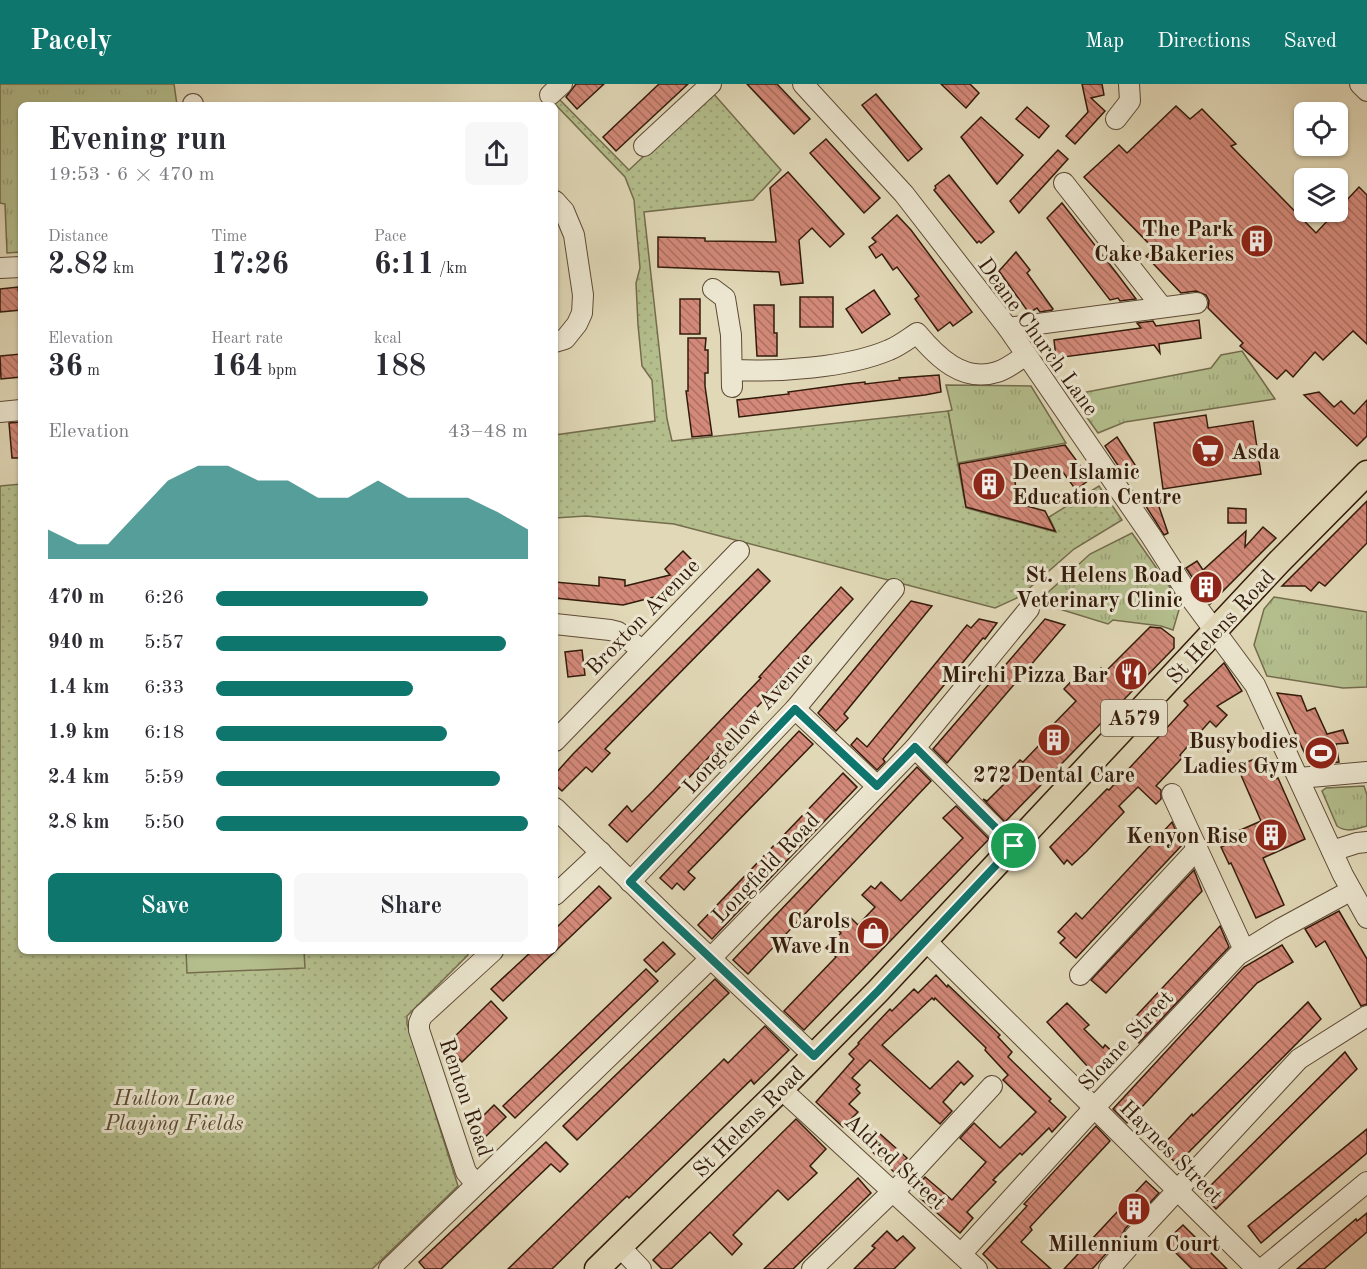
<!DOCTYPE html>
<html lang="en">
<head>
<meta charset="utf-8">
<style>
	body { margin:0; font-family:"Old Standard TT",serif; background:#f7f7f7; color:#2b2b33; height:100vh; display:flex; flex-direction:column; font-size:22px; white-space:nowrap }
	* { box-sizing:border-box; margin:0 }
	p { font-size:20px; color:#7c7c81 }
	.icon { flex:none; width:33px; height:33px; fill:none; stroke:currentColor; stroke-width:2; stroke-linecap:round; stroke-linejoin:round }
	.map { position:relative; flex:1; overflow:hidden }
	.drawer { position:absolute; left:18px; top:18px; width:540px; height:852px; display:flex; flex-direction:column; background:#fff; border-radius:9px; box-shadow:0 2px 4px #0004 }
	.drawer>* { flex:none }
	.buttons { position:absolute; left:1294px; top:18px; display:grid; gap:12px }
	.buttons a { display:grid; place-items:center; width:54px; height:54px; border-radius:9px; background:#fff; box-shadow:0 2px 4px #0004; font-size:30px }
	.pin { position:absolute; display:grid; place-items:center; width:51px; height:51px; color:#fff; margin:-26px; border:3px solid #fff; border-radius:50%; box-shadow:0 2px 6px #0007 }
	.round { display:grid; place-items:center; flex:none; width:63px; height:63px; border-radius:9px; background:#f7f7f7 }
	.head { display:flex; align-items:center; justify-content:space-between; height:102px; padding:0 30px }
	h1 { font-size:33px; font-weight:700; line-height:45px }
	.figures { display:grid; grid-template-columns:repeat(3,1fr); gap:9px; height:102px; padding:6px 30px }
	.figures div { display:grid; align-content:center }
	.figures b { font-size:30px; font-weight:700 }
	.figures small { font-size:16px; font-weight:400 }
	.figures p { font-size:16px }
	.chart { height:168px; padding:12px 30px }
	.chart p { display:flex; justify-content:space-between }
	.chart svg { width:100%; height:108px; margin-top:6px; fill:#0f766e; opacity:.7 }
	.button { display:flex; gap:12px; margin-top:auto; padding:12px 30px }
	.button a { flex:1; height:69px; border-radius:9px; background:#0f766e; color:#fff; font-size:24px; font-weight:700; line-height:69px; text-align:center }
	.button a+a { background:#f7f7f7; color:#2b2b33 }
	ul { padding:0 30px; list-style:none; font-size:20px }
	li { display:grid; grid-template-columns:96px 72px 1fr; align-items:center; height:45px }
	li i { height:15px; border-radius:8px; background:#0f766e }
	header { display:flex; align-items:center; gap:36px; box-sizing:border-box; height:84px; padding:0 30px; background:#0f766e; color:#fff }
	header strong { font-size:28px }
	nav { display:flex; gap:33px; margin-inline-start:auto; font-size:21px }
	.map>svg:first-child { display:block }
</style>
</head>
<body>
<header>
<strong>Pacely</strong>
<nav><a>Map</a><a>Directions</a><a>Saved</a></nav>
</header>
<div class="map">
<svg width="1367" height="1185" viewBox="0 0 1367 1185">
	<defs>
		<pattern id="grass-tufts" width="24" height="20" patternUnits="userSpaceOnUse" patternTransform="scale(1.5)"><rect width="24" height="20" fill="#b4be8d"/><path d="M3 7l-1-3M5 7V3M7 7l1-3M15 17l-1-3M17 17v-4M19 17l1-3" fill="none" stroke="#9ba378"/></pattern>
		<pattern id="park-dots" width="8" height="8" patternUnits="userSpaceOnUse" patternTransform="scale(1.5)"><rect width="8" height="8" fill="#b4be8d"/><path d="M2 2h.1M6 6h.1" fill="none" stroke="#9ba378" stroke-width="1.8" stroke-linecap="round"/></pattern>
		<pattern id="building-back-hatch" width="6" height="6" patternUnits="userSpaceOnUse" patternTransform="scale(1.5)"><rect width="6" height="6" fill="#d38979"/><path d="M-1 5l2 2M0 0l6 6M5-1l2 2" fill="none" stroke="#ac6f61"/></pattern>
	</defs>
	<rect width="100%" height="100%" fill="#e1d8b7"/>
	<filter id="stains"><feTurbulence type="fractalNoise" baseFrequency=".00333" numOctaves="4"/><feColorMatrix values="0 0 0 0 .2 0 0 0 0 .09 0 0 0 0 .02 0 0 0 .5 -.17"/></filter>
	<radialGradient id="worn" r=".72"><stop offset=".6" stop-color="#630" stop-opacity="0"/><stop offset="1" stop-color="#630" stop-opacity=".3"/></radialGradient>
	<g fill="url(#grass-tufts)" stroke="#746c4c" stroke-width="1.5">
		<polygon points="0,0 174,0 177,21 21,21 21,168 7,169 5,120 0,119"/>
		<polygon points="1242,267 1275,315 1125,338 1098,349 1071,311 1211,284 1221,271"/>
		<polygon points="946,301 1031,302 1066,359 958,379 948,327 952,326"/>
		<polygon points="1132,449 1181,519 1173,546 1161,542 1113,536 1108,540 1040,519 1043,513 1090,470"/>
		<polygon points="1274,513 1367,528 1367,603 1343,604 1267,592 1254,561 1264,525"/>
		<path d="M1364,702L1367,711V742C1357,745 1346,749 1337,742L1322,707L1326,704Z"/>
	</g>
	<g fill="url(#park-dots)" stroke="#746c4c" stroke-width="1.5">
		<polygon points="712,8 781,86 753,116 644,128 667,335 672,357 948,327 966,424 1056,448 1049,433 1099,402 1122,436 1074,465 1019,513 995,524 674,440 586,432 555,434 555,351 655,337 652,296 642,282 638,241 636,199 640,184 634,116 625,93 554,19 559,15 629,86"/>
		<polygon points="21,400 21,867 467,867 468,871 407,932 407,940 458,1102 372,1185 0,1185 0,402"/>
	</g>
	<polygon fill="#b4be8d" stroke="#746c4c" stroke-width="1.5" points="186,867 304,867 305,884 187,889"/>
	<g fill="url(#building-back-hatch)" stroke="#331b0b" stroke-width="1.5">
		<polygon points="576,0 604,0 577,25 566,13"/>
		<polygon points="659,0 688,0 616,67 603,53"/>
		<polygon points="747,0 777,0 810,35 794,50"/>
		<polygon points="941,0 970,0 979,9 966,24"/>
		<polygon points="1082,0 1102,0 1104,11 1091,14 1105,27 1075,60 1066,52 1088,28"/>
		<polygon points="876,10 922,65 908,77 862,21"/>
		<polygon points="1176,22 1190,35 1202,25 1236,60 1231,62 1316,149 1359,103 1367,111 1367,260 1353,247 1323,276 1315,268 1293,293 1286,286 1277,295 1240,262 1243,259 1208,224 1209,217 1206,211 1196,207 1181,209 1146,172 1154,165 1084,93 1119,61 1127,69"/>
		<polygon points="1027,23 1049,42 1039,54 1016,35"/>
		<polygon points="981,33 1023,71 997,100 961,53"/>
		<polygon points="826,55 880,114 864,129 810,69"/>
		<polygon points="1058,66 1068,75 1019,129 1010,117"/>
		<polygon points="788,88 844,150 830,163 812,144 799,156 803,199 781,201 779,188 658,183 658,153 705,154 705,157 776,158 770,104"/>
		<polygon points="949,91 994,148 981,159 979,157 977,159 934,106 936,104 935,102"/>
		<polygon points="1062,119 1118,191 1136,215 1120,217 1118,214 1110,216 1047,134"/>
		<polygon points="897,131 911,146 972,228 953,242 950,238 938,247 915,215 919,212 897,183 893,186 882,170 876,174 869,163 876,158 872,154"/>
		<polygon points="1016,168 1030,186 1027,189 1053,225 1052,226 1040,228 1037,224 1029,229 999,187"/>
		<polygon points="18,203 21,226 0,228 0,205"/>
		<polygon points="874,206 890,230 862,249 846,225"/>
		<rect x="800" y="213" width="33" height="30"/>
		<rect x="680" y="215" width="20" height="35"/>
		<polygon points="754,221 774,221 774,249 777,249 777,272 757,272"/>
		<polygon points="1199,236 1201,254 1159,260 1160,269 1154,261 1056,274 1054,256 1141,244 1137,239 1153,237 1156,242"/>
		<polygon points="688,254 706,254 705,266 708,266 708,289 705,289 705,302 712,351 692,353 686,307 688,307"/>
		<polygon points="21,270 21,293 1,295 0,272"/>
		<polygon points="939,291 941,308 925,311 739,333 737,316 789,310 788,308 847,300 865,298 865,300 900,296 899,294"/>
		<polygon points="1319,308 1334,323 1341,317 1354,330 1367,316 1367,352 1357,362 1304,311"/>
		<polygon points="1206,331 1208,344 1253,337 1261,390 1163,405 1154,339"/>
		<polygon points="21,338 21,374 12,374 9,339"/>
		<polygon points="1117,353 1139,387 1127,395 1105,362"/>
		<polygon points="1065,361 1090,395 1076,406 1060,384 1014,393 1018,414 1024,416 1023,421 1045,427 1055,447 966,423 959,380"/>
		<polygon points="1155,411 1168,449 1164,451 1144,419"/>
		<polygon points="1367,417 1367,459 1325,502 1319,498 1311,507 1305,502 1282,502"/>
		<polygon points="1228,424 1246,425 1246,439 1228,439"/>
		<polygon points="1263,443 1276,454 1210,520 1186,484 1197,477 1203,486 1246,447 1245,463"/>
		<polygon points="683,467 695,479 662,511 623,521 555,514 555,498 599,502 599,493 625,496 625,502 670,491 665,485"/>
		<polygon points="758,485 770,497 605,665 610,669 592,688 586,683 562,707 555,701 555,690 573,670"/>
		<polygon points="841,503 853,515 766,610 768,612 759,621 627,758 609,741 627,722 632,728 653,707 761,594 759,593"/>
		<polygon points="911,517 932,522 844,630 848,634 836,647 818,629"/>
		<polygon points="979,535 997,539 985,555 983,554 883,675 885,678 877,686 851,661 857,654 867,663 967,541 971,544"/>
		<polygon points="1045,535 1065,541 947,679 933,665"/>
		<polygon points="1150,543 1161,544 1174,554 1174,564 1005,738 983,715 987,717 1006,698 1002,695 1020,676 1023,678 1045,655 1042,652 1076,617 1064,605 1081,587 1090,595 1101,584 1105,588"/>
		<polygon points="582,566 585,591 568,593 565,568"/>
		<polygon points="1224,579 1242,607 1217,622 1227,631 1216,643 1210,637 1180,671 1183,673 1156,702 1161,706 1161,715 1156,720 1138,703 1119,722 1124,728 1086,768 1072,781 1067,776 1064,780 1050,763 1107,705 1109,706 1188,621 1184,617"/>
		<polygon points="1277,609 1301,612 1307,627 1315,624 1327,650 1343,646 1348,659 1336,660 1339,678 1310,681"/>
		<polygon points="799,647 813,660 688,788 695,794 684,806 677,799 672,805 660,794"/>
		<polygon points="1257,674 1258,677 1264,675 1274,696 1278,694 1305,755 1263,774 1284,821 1256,834 1231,779 1229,780 1221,763 1239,755 1236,748 1261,737 1237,682"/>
		<polygon points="917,683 931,697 748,890 733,876"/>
		<polygon points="843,689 857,703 712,855 698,841"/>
		<polygon points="956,722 989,755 804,946 784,927 836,873 826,864 841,849 838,846 850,833 858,841 875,823 862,811 871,802 875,805 881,798 901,817 963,754 943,734"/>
		<polygon points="1172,738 1182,761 1076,874 1060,859 1065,854 1058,848 1076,829 1082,835"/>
		<polygon points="1194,786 1202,807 1106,909 1091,896"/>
		<polygon points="599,802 611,814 503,917 491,905 532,867 555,867 555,845"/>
		<polygon points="1339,827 1367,875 1367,920 1361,922 1325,857 1316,863 1305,845"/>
		<polygon points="1220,842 1229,863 1139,959 1124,945"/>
		<polygon points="663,858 675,870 656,888 644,876"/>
		<polygon points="1282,861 1293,878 1257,899 1127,1039 1113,1025 1244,883"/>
		<polygon points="646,885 658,897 515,1034 503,1022"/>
		<polygon points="936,891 947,903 948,901 1000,951 998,953 1012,968 1008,973 1051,1015 1049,1017 1066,1033 1052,1048 1049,1044 1022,1071 1020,1069 993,1096 996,1098 967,1128 973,1134 960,1149 920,1114 923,1111 915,1104 925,1093 952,1116 986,1078 960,1054 974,1039 1000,1064 1036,1028 1003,996 1008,991 985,966 986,964 935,914 934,916 932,914 882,961 930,1005 958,977 973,992 964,1001 961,998 943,1018 952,1027 940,1040 870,976 852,994 860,1001 856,1005 860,1009 849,1020 858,1028 843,1043 816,1018 854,975 849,970 859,960 858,959 890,925 892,927 914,905 918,909"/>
		<polygon points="715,895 729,909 577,1056 563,1042"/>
		<polygon points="491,917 507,934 462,978 446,961"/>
		<polygon points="1308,918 1321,935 1177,1080 1160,1064 1192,1030 1193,1032"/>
		<polygon points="1067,919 1089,941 1084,945 1103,964 1105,961 1114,969 1109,974 1114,978 1098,994 1047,938"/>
		<polygon points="765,942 789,966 754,1000 751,996 629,1114 627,1112 552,1185 508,1185 718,981 724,975 728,979"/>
		<polygon points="1345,968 1357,985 1216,1125 1202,1110"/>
		<polygon points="494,1021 506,1033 482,1056 471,1044"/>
		<polygon points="796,1035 826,1065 810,1082 817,1089 788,1116 778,1106 733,1151 742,1160 732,1171 710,1148 671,1185 662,1185 653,1176"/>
		<polygon points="1096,1042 1110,1057 1030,1143 1032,1146 1021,1158 1051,1185 998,1185 983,1170 1027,1122 1024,1120"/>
		<polygon points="1367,1045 1367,1069 1261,1159 1248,1142"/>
		<polygon points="878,1048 907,1074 894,1088 866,1062"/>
		<polygon points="546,1058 568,1080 560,1088 551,1080 441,1185 425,1185 419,1178"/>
		<polygon points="858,1094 871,1109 828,1151 793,1185 764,1185"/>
		<polygon points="1146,1097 1159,1109 1125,1145 1121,1153 1095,1182 1092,1185 1064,1185"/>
		<polygon points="1367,1129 1367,1148 1324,1185 1297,1185 1356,1135 1357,1137"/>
		<polygon points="1183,1141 1227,1185 1192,1185 1165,1158"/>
		<polygon points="887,1147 897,1157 903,1152 915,1164 894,1185 854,1185 875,1164 872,1162"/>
	</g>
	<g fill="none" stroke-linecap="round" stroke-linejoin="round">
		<g stroke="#5e4a36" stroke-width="22">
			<g id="minor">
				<polyline points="803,0 904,110 1008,244 1151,452 1192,516 1255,601 1343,791 1367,834"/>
				<polyline points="1360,0 1367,7"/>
				<polyline points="550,11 562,0"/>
				<polyline points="193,20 193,21"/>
				<polyline points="1116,35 1130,17 1129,0"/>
				<polyline points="644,62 711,0"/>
				<polyline points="1064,99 1162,223"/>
				<polyline points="555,117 564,127 574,151 583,211 582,229 577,240 565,255 555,258"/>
				<polyline points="0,184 21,183"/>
				<polyline points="713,205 725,214 731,251 732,303"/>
				<polyline points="1008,244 1197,219"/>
				<path d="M732,286C778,288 847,284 889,266C899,262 908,255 917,249C937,273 963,299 997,288C1007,285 1017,277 1026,271"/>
				<polyline points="0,328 21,326"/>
				<polyline points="555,540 610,546 618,548 642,566"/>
				<polyline points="795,625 877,702"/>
				<polyline points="555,657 739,467"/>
				<polyline points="915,664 1014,763"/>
				<polyline points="1299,694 1367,688"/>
				<polyline points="1172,710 1244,866"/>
				<polyline points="555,724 671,837 814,972"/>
				<polyline points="1332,767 1357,759 1367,758"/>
				<polyline points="630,798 795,625 894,505"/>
				<polyline points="555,811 601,768"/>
				<polyline points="925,856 1257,1185"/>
				<polyline points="1080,891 1197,765"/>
				<polyline points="781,1005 977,1185"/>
				<polyline points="476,1100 466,1088 419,946 419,939 422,932 493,867"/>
				<polyline points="894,1108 992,1002"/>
				<polyline points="620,1163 641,1185"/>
				<polyline points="961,1170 1094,1024 1238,871 1280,845 1350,807"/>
				<polyline points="389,1185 710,875 915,664 1029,525"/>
				<polyline points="812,1185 893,1107"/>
				<polyline points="1109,1185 1132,1159 1134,1153 1299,975 1367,932"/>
				<polyline points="1262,1185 1367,1098"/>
			</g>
		</g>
		<g stroke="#331b0b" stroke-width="27">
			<polyline id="major" points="597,1185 781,1005 878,907 1278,479 1367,389"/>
		</g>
		<use href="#minor" stroke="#ece6d0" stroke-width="20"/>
		<use href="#major" stroke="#e1d8b7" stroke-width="24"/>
	</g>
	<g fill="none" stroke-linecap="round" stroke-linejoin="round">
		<g stroke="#fff" stroke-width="12">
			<polygon id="route" points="795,625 877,702 915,663 1014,762 878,907 814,972 630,798"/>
		</g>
		<use href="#route" stroke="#0f766e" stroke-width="8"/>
	</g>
	<defs>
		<g id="building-disc" transform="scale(1.725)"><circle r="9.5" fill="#8f2418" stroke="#ece6d0"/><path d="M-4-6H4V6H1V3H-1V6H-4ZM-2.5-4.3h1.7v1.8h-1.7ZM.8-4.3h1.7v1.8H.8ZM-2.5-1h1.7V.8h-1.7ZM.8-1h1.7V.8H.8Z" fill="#fff"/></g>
		<g id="supermarket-disc" transform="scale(1.725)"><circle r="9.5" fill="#8f2418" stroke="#ece6d0"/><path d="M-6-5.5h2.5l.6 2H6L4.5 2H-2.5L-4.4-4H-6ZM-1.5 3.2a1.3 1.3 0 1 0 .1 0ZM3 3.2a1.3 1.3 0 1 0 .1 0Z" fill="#fff"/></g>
		<g id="restaurant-disc" transform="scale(1.725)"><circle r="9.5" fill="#8f2418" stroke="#ece6d0"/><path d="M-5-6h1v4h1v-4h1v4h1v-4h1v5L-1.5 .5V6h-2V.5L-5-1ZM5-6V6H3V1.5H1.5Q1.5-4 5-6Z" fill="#fff"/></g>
		<g id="stadium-disc" transform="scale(1.725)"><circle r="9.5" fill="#8f2418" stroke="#ece6d0"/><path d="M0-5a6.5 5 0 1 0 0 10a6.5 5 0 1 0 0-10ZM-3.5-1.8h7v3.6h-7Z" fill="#fff"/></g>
		<g id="shop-disc" transform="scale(1.725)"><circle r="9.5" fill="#8f2418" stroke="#ece6d0"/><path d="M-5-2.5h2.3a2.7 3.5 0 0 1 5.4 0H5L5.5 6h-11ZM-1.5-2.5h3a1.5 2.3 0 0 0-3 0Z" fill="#fff"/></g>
	</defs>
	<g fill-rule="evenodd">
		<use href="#building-disc" x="1257" y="157"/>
		<use href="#supermarket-disc" x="1208" y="367"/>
		<use href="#building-disc" x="989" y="400"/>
		<use href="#building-disc" x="1206" y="503"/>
		<use href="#restaurant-disc" x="1131" y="590"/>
		<use href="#building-disc" x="1054" y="656"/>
		<use href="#stadium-disc" x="1321" y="669"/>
		<use href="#building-disc" x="1271" y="751"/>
		<use href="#shop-disc" x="873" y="849"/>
		<use href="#building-disc" x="1134" y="1125"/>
	</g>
	<g text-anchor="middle" stroke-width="6" stroke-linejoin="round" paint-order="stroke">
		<rect fill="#ece6d0" stroke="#6a5846" stroke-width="1.5" x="1101" y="616" width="66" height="36" rx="4.5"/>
		<g font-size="21" font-weight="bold" fill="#331b0b">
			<text x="1134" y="641">A579</text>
		</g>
		<g font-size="22" font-weight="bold" fill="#331b0b" stroke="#ece6d0" text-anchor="end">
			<text x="1234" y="152">The Park<tspan x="1234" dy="25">Cake Bakeries</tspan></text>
			<text x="1231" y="375" text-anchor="start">Asda</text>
			<text x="1012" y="395" text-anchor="start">Deen Islamic<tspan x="1012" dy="25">Education Centre</tspan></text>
			<text x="1183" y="498">St. Helens Road<tspan x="1183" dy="25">Veterinary Clinic</tspan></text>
			<text x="1108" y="598">Mirchi Pizza Bar</text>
			<text x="1298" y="664">Busybodies<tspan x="1298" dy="25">Ladies Gym</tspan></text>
			<text x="1054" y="698" text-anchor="middle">272 Dental Care</text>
			<text x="1248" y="759">Kenyon Rise</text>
			<text x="850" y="844">Carols<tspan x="850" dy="25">Wave In</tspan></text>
			<text x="1134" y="1167" text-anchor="middle">Millennium Court</text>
		</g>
		<g font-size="22" fill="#331b0b" stroke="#ece6d0">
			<text transform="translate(1039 252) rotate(54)" y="8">Deane Church Lane</text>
			<text transform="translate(642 532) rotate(-46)" y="8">Broxton Avenue</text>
			<text transform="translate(1220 542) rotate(-47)" y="8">St Helens Road</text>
			<text transform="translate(747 638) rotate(-48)" y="8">Longfellow Avenue</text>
			<text transform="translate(765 783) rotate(-46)" y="8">Longfield Road</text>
			<text transform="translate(1125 956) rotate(-47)" y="8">Sloane Street</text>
			<text transform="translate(467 1013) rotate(71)" y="8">Renton Road</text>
			<text transform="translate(748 1037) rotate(-45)" y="8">St Helens Road</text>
			<text transform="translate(1172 1067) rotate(45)" y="8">Haynes Street</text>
			<text transform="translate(896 1077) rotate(43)" y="8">Aldred Street</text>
		</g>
		<g font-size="22" font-style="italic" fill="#5a4c32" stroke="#ece6d0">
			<text x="174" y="1021">Hulton Lane<tspan x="174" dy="25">Playing Fields</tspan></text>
		</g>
	</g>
	<rect width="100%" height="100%" filter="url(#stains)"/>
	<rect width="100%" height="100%" fill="url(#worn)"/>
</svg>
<div class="buttons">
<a><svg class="icon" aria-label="locate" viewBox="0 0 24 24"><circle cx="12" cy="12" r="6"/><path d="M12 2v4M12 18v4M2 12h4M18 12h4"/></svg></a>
<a><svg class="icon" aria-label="layers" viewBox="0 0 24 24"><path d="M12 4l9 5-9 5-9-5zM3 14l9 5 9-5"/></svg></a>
</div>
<div class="pin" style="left:1014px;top:762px;background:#1e9e55"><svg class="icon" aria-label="arrive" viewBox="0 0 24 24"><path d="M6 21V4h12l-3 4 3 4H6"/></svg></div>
<section class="drawer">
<div class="head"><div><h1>Evening run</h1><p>19:53 · 6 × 470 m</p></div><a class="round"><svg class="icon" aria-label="share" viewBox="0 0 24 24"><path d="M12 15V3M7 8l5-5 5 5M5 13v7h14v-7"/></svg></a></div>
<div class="figures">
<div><p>Distance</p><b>2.82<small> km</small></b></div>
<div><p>Time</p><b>17:26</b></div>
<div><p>Pace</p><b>6:11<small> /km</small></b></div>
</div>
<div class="figures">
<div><p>Elevation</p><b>36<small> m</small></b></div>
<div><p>Heart rate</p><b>164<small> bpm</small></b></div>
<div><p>kcal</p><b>188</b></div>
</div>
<div class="chart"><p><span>Elevation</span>43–48 m</p>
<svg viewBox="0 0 160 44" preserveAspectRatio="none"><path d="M0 44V32L10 38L20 38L30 25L40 12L50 6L60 6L70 12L80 12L90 19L100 19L110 12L120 19L130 19L140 19L150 25L160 32V44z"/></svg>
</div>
<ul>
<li><b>470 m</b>6:26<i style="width:68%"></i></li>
<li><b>940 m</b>5:57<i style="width:93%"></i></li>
<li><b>1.4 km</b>6:33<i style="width:63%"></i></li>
<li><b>1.9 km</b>6:18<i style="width:74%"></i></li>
<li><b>2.4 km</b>5:59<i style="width:91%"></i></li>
<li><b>2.8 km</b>5:50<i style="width:100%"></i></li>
</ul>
<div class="button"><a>Save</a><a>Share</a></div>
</section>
</div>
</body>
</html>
